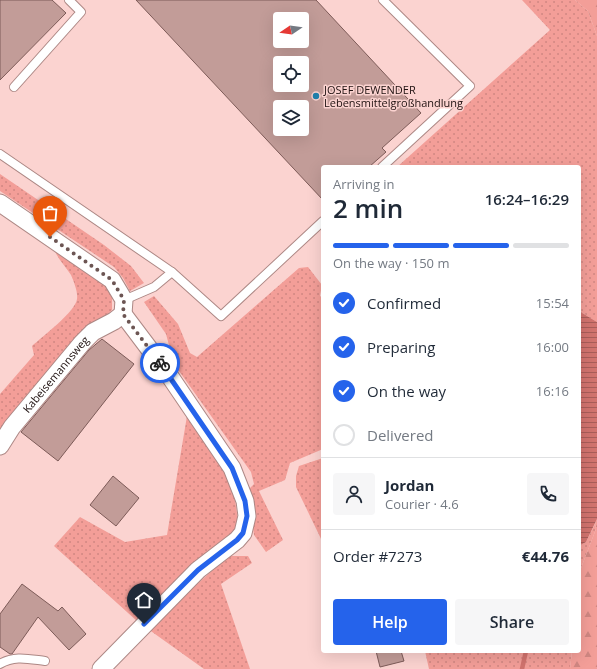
<!DOCTYPE html>
<meta charset="utf-8">
<style>
body{margin:0;font-family:"Open Sans",sans-serif;background:#f6f6f7;color:#1f2937;height:100vh;display:flex;flex-direction:column;font-size:15px;white-space:nowrap}
*{box-sizing:border-box;margin:0}
p{font-size:13px;color:#747a83}
.icon{flex:none;width:22px;height:22px;fill:none;stroke:currentColor;stroke-width:2;stroke-linecap:round;stroke-linejoin:round}
.map{position:relative;flex:1;overflow:hidden}
.drawer{position:absolute;left:321px;top:165px;width:260px;height:488px;display:flex;flex-direction:column;background:#fff;border-radius:4px;box-shadow:0 4px 16px #0002}
.drawer>*{flex:none}
.needle{width:26px;rotate:257deg}
.tools{position:absolute;left:273px;top:12px;display:grid;gap:8px}
.tools a{display:grid;place-items:center;width:36px;height:36px;border-radius:4px;background:#fff;box-shadow:0 4px 16px #0002;font-size:20px}
.pin{position:absolute;display:grid;place-items:center;width:34px;height:34px;color:#fff;margin:-41px -17px;border-radius:50% 50% 50% 0;rotate:-45deg;box-shadow:0 0 4px #0007}
.pin .icon{rotate:45deg}
.courier{position:absolute;display:grid;place-items:center;width:40px;height:40px;margin:-20px;border:3px solid #2563eb;border-radius:50%;background:#fff;color:#222;box-shadow:0 1px 5px #0007}
.headline em{font-style:normal;font-weight:600}
.headline div{display:flex;flex-direction:column-reverse}
.headline{display:flex;align-items:center;justify-content:space-between;height:68px;padding:0 12px}
h1{font-size:26px;font-weight:600;line-height:30px}
.bar{display:grid;grid-template-columns:repeat(4,1fr);gap:6px 4px;align-content:center;height:48px;padding:0 12px}
.bar i{height:5px;border-radius:3px;background:#e0e1e3}
.bar .on{background:#2563eb}
.bar p{grid-column:span 4}
.line{display:flex;align-items:center;gap:10px;padding:0 12px;border-top:1px solid #e0e1e3}
.line div{flex:1}
.round{display:grid;place-items:center;flex:none;width:42px;height:42px;border-radius:4px;background:#f6f6f7}
ol{padding:0 12px;list-style:none}
li{display:flex;align-items:center;gap:12px;height:44px}
li p{margin-inline-start:auto}
li .icon{padding:4px;border-radius:50%;background:#2563eb;color:#fff;stroke-width:4}
li:last-child{color:#747a83}
li i{width:22px;height:22px;border:2px solid #e0e1e3;border-radius:50%}
.primary-button{display:flex;gap:8px;margin-top:auto;padding:8px 12px}
.primary-button a{flex:1;height:46px;border-radius:4px;background:#2563eb;color:#fff;font-size:16px;font-weight:600;line-height:46px;text-align:center}
.primary-button a+a{background:#f6f6f7;color:#1f2937}
.map>svg:first-child{display:block}
.green{fill:url(#green-dots)}
.forest{fill:url(#forest-firs)}
.water{fill:url(#water-rules)}
.lines{fill:none;stroke-linecap:round;stroke-linejoin:round}
.stream{stroke:#d1736e;stroke-width:4.5}
.building{fill:#c29c98;stroke:#7d5b58;fill-rule:evenodd}
.lane-casing{stroke:#ad8885;stroke-width:10}
.street-casing{stroke:#ad8885;stroke-width:19}
.lane{stroke:#fff;stroke-width:8}
.street{stroke:#fff;stroke-width:17}
.done{stroke:#6c5553;stroke-width:4;stroke-dasharray:0 7.2}
.route{stroke:#2563eb;stroke-width:5}
.poi-dot{fill:#2080ac;stroke:#fbd3d0;stroke-width:1.5}
.labels{text-anchor:middle;stroke-width:3;stroke-linejoin:round;paint-order:stroke}
.poi-label{font-size:11px;fill:#1f1110;stroke:#fbd3d0;text-anchor:start}
.street-label{font-size:11px;fill:#1f1110;stroke:#fbd3d0}
</style>
<div class="map">
<svg width="597" height="669" viewBox="0 0 597 669">
<defs>
<pattern id="green-dots" width="8" height="8" patternUnits="userSpaceOnUse"><rect width="8" height="8" fill="#f39e98"/><path d="M2 2h.1M6 6h.1" fill="none" stroke="#d08782" stroke-width="1.8" stroke-linecap="round"/></pattern>
<pattern id="forest-firs" width="22" height="20" patternUnits="userSpaceOnUse"><rect width="22" height="20" fill="#f39e98"/><path d="M5 1l3.5 6h-7zM16 11l3.5 6h-7z" fill="#d08782"/></pattern>
<pattern id="water-rules" width="6" height="5" patternUnits="userSpaceOnUse"><rect width="6" height="5" fill="#d1736e"/><path d="M0 2.5h6" fill="none" stroke="#a95d59"/></pattern>
</defs>
<rect width="100%" height="100%" fill="#fbd3d0"/>
<!-- green -->
<g class="green">
<polygon points="522,0 575,0 588,11 597,36 597,322 579,311 579,167 397,167 550,30"/>
<polygon points="0,174 104,245 131,266 144,283 130,291 123,278 114,267 0,191"/>
<path d="M53,244L104,282L112,293V310L0,432V394L34,355L32,346C42,337 76,311 77,299C78,292 74,282 71,275C64,264 55,257 53,244Z"/>
<polygon points="308,267 322,285 320,296 323,298 323,449 290,463 285,480 259,491 283,540 266,552 254,535 248,490 254,484 251,472 174,364 166,334 144,302 154,296 178,324 190,353 197,357 299,268"/>
<path d="M187,416C197,429 210,441 218,455C229,473 241,510 236,530L138,622L54,546L80,517L125,542L167,535Z"/>
<polygon points="323,458 323,543 296,487 296,476 299,466"/>
<polygon points="595,524 596,529 581,568 579,588 579,546 586,542"/>
<polygon points="228,556 248,556 252,563 221,584 250,669 204,669 148,629"/>
<polygon points="425,651 572,651 570,669 429,669"/>
</g>
<!-- forest -->
<g class="forest">
<polygon points="575,0 597,0 597,36 588,11"/>
<polygon points="597,519 597,669 570,669 572,651 579,651 579,588 581,568 596,529 595,524"/>
</g>
<!-- water -->
<polygon class="water" points="579,311 597,322 597,519 586,542 579,546"/>
<g class="lines">
<!-- stream -->
<polyline class="stream" points="522,669 526,651"/>
</g>
<!-- building -->
<g class="building">
<polygon points="0,0 52,0 66,13 0,80"/>
<path d="M136,0H316L421,113L382,148L386,152L369,167H323V200ZM280,19H302V41H280ZM280,63H302V85H280ZM280,107H302V129H280Z"/>
<polygon points="102,339 134,364 58,461 21,432 89,350"/>
<polygon points="113,476 139,498 116,526 90,505"/>
<polygon points="22,584 58,611 62,607 86,634 69,650 38,617 12,654 10,654 0,647 0,614"/>
<polygon points="376,651 401,651 404,661 380,667"/>
</g>
<g class="lines">
<defs>
<g id="lane">
<polyline points="14,87 81,12 69,0"/>
<polyline points="0,154 172,272 154,287 124,300"/>
<polyline points="382,167 470,86 383,0"/>
<polyline points="172,272 221,316 323,221"/>
<path d="M0,664C14,655 29,659 45,661"/>
</g>
<g id="street">
<polyline points="0,203 112,280 124,300 123,314"/>
<path id="s1" d="M0,446L12,427L82,343L93,332L114,321L123,314"/>
<polyline points="101,669 198,570 237,540 243,533 247,516 245,501 232,468 169,375 123,314"/>
</g>
</defs>
<!-- lane casing -->
<use href="#lane" class="lane-casing"/>
<!-- street casing -->
<use href="#street" class="street-casing"/>
<!-- lane -->
<use href="#lane" class="lane"/>
<!-- street -->
<use href="#street" class="street"/>
</g>
<g class="lines">
<!-- done -->
<polyline class="done" points="50,237 112,280 124,300 123,314 160,363"/>
<!-- route -->
<polyline class="route" points="144,624 198,570 237,540 243,533 247,516 245,501 232,468 160,363"/>
</g>
<!-- markers -->
<circle class="poi-dot" cx="316" cy="96" r="4"/>
<g class="labels">
<!-- poi labels -->
<g class="poi-label">
<text x="324" y="94">JOSEF DEWENDER<tspan x="324" dy="13">Lebensmittelgroßhandlung</tspan></text>
</g>
<!-- street labels -->
<g class="street-label">
<text dy="4" stroke="none"><textPath href="#s1" startOffset="91">Kabeisemannsweg</textPath></text>
</g>
</g>
</svg>
<div class="tools">
<a><svg class="needle" viewBox="-14 -14 28 28"><path d="M0-13l5 13h-10z" fill="#e53935"/><path d="M0 13l5-13h-10z" fill="#747a83"/></svg></a>
<a><svg class="icon" aria-label="locate" viewBox="0 0 24 24"><circle cx="12" cy="12" r="6"/><path d="M12 2v4M12 18v4M2 12h4M18 12h4"/></svg></a>
<a><svg class="icon" aria-label="layers" viewBox="0 0 24 24"><path d="M12 4l9 5-9 5-9-5zM3 14l9 5 9-5"/></svg></a>
</div>
<div class="pin" style="left:50px;top:237px;background:#ea580c"><svg class="icon" aria-label="bag" viewBox="0 0 24 24"><path d="M5 8h14l-1 12H6zM9 8a3 3 0 0 1 6 0"/></svg></div>
<div class="pin" style="left:144px;top:624px;background:#1f2937"><svg class="icon" aria-label="home" viewBox="0 0 24 24"><path d="M3 11l9-7 9 7M6 9v11h12V9"/></svg></div>
<div class="courier" style="left:160px;top:363px"><svg class="icon" aria-label="bike" viewBox="0 0 24 24"><circle cx="6" cy="16" r="4"/><circle cx="18" cy="16" r="4"/><path d="M6 16l4-8h5l3 8M10 8l3 8H6M13 5h3"/></svg></div>
<section class="drawer">
<div class="headline"><div><h1>2 min</h1><p>Arriving in</p></div><em>16:24–16:29</em></div>
<div class="bar"><i class="on"></i><i class="on"></i><i class="on"></i><i></i><p>On the way · 150 m</p></div>
<ol>
<li><svg class="icon" aria-label="check" viewBox="0 0 24 24"><path d="M5 12l5 5 9-10"/></svg>Confirmed<p>15:54</p></li>
<li><svg class="icon" aria-label="check" viewBox="0 0 24 24"><path d="M5 12l5 5 9-10"/></svg>Preparing<p>16:00</p></li>
<li><svg class="icon" aria-label="check" viewBox="0 0 24 24"><path d="M5 12l5 5 9-10"/></svg>On the way<p>16:16</p></li>
<li><i></i>Delivered</li>
</ol>
<div class="line" style="height:72px"><a class="round"><svg class="icon" aria-label="person" viewBox="0 0 24 24"><circle cx="12" cy="8" r="4"/><path d="M4 21q1-7 8-7t8 7"/></svg></a><div><b>Jordan</b><p>Courier · 4.6</p></div><a class="round"><svg class="icon" aria-label="phone" viewBox="0 0 24 24"><path d="M5 4h4l2 5-3 2q2 4 5 5l2-3 5 2v4C11 20 4 13 5 4z"/></svg></a></div>
<div class="line" style="height:52px"><div>Order #7273</div><b>€44.76</b></div>
<div class="primary-button"><a>Help</a><a>Share</a></div>
</section>
</div>
